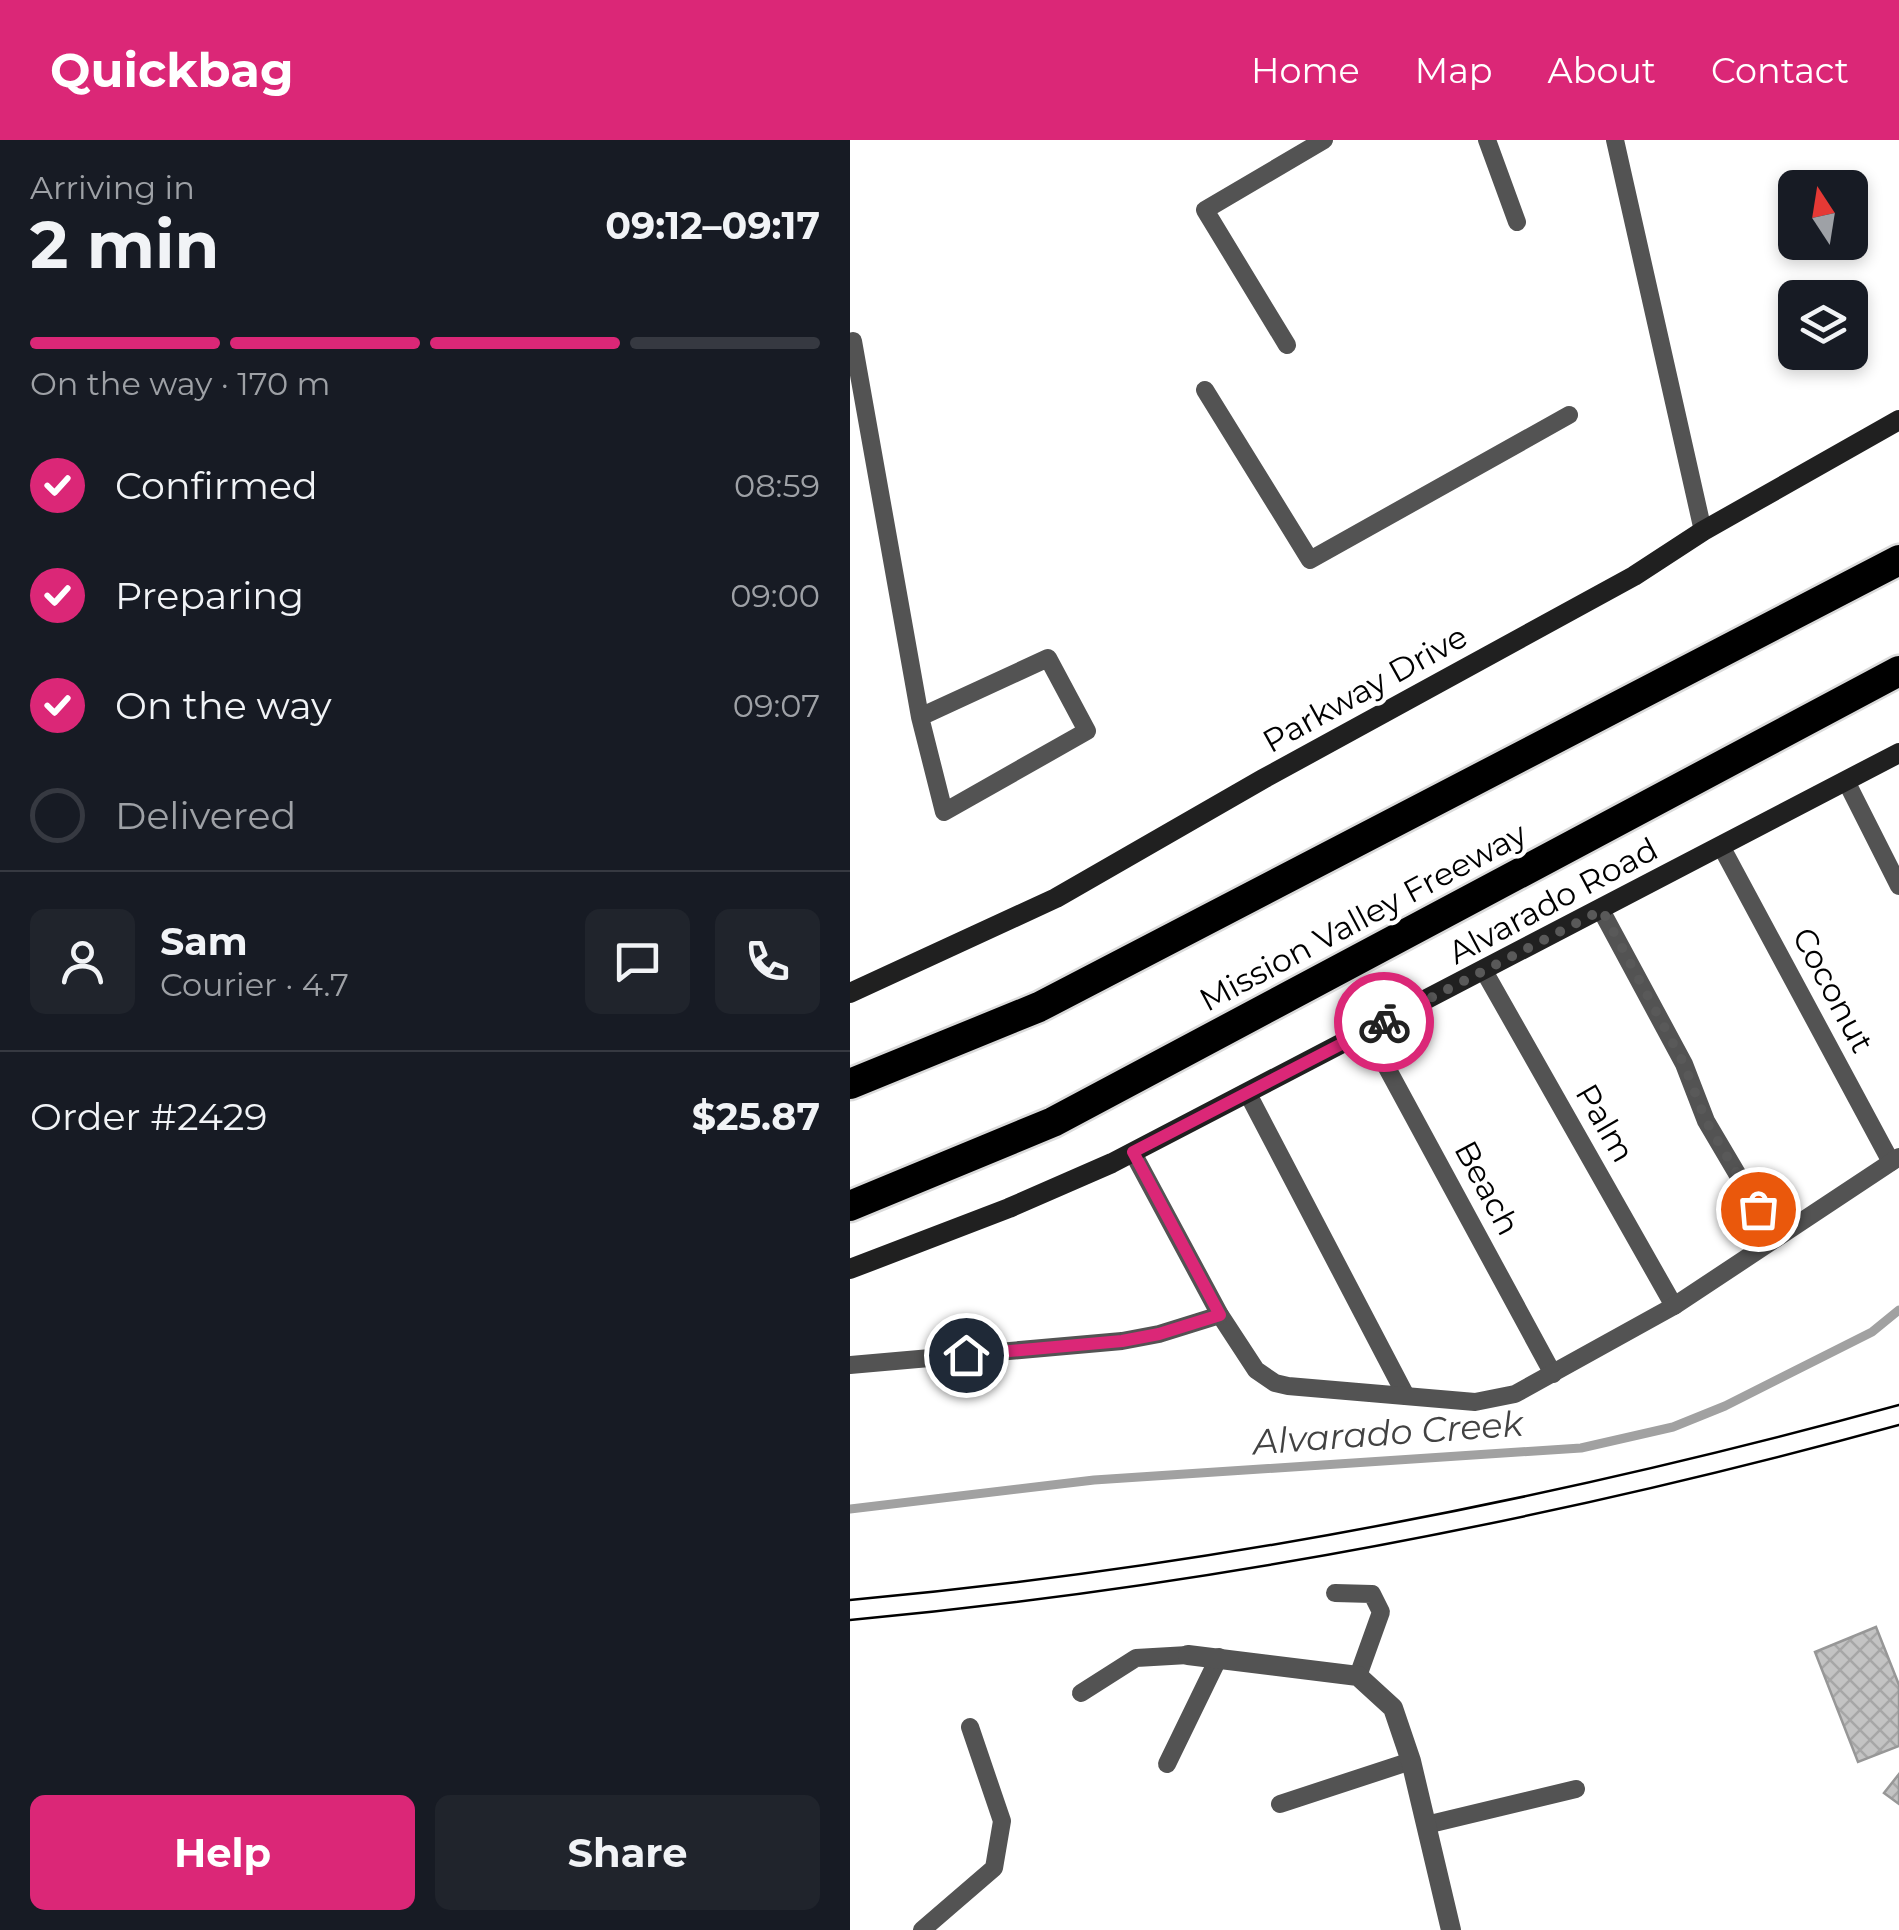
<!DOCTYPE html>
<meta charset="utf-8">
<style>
body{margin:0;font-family:Montserrat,sans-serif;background:#20242c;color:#f1f3f6;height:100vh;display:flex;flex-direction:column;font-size:38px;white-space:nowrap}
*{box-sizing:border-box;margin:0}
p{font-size:32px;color:#9ea1a6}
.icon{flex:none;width:55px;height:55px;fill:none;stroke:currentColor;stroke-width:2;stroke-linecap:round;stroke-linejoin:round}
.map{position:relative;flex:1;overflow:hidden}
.sheet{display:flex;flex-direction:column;background:#171b24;width:850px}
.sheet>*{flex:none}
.needle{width:65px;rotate:348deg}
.tools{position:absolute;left:928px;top:30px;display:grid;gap:20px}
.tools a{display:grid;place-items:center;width:90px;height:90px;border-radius:15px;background:#171b24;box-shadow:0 5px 15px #0003;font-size:50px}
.pin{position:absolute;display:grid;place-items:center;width:85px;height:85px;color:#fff;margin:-42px;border:5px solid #fff;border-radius:50%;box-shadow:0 2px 10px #0007}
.courier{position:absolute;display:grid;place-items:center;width:100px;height:100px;margin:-50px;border:8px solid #db2777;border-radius:50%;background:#fff;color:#222;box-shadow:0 2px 12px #0007}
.overview em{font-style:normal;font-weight:700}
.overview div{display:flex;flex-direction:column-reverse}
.overview{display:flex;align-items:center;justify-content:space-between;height:170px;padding:0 30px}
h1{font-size:65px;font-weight:700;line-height:75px}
.bar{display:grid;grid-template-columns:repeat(4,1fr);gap:15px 10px;align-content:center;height:120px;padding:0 30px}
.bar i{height:12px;border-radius:8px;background:#363941}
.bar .active{background:#db2777}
.bar p{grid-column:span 4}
.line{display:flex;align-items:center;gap:25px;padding:0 30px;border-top:2px solid #363941}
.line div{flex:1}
.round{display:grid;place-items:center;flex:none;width:105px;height:105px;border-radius:15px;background:#20242c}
ol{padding:0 30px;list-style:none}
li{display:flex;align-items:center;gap:30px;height:110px}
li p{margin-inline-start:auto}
li .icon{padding:10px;border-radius:50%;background:#db2777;color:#fff;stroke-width:4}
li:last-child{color:#9ea1a6}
li i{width:55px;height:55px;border:5px solid #363941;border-radius:50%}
.button{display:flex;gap:20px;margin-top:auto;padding:20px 30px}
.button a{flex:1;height:115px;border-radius:15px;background:#db2777;color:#fff;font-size:40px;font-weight:700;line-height:115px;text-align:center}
.button a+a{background:#20242c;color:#f1f3f6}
header{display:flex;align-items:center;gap:60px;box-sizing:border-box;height:140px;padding:0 50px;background:#db2777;color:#fff}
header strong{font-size:48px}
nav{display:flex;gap:55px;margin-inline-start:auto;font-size:35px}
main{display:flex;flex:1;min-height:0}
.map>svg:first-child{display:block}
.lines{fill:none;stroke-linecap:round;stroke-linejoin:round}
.stream{stroke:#a1a1a1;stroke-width:9}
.building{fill:url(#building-cross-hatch);stroke:#979797;stroke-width:2.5}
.highway-casing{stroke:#dbdbdb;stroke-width:35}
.lane{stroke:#535353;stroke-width:18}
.street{stroke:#535353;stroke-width:20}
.secondary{stroke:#202020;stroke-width:20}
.highway{stroke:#000;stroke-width:30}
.tram{stroke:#000;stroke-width:2.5}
.done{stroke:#595959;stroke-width:10;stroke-dasharray:0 18}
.route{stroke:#db2777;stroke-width:12}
.labels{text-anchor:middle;stroke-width:9;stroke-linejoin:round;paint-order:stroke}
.street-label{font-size:32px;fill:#000;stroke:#fff}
.water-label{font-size:35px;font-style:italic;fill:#424242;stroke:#fff}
</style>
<header>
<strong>Quickbag</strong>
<nav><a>Home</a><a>Map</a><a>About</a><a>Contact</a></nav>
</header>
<main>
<section class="sheet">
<div class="overview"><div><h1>2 min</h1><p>Arriving in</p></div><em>09:12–09:17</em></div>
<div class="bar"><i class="active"></i><i class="active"></i><i class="active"></i><i></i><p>On the way · 170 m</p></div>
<ol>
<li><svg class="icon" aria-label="check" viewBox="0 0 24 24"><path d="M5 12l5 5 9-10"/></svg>Confirmed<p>08:59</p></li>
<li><svg class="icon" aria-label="check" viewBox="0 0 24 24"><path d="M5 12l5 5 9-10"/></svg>Preparing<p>09:00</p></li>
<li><svg class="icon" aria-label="check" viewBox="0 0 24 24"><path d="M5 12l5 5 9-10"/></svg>On the way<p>09:07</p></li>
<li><i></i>Delivered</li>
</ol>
<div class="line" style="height:180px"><a class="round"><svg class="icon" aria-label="person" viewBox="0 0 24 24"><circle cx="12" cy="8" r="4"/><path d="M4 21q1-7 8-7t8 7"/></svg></a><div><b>Sam</b><p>Courier · 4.7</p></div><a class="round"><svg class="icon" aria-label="chat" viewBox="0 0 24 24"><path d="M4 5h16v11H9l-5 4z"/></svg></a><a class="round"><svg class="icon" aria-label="phone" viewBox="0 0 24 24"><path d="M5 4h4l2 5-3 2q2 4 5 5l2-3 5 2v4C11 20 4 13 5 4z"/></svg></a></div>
<div class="line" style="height:130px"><div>Order #2429</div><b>$25.87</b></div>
<div class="button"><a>Help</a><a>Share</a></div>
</section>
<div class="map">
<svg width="1049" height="1790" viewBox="0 0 1049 1790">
<defs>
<pattern id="building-cross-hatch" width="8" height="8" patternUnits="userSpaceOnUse" patternTransform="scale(2.5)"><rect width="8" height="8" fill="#c3c3c3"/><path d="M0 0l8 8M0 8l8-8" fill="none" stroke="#a6a6a6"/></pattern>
</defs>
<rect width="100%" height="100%" fill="#fff"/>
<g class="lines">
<!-- stream -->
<polyline class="stream" points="0,1369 244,1340 731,1308 823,1287 875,1266 1022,1192 1049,1170"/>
</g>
<!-- building -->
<g class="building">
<polygon points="1026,1487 1049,1545 1049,1606 1008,1622 965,1512"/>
<polygon points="1049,1634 1049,1664 1034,1653"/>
</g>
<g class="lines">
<defs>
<g id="highway">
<polyline points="0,944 189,867 1049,420"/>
<polyline points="0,1066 203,982 1049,531"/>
</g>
</defs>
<!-- highway casing -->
<use href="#highway" class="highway-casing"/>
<!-- lane -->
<g class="lane">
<polyline points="637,0 667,82"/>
<polyline points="765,0 853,391"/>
<polyline points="3,201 70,577 94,672 237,591 198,518 70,577"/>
<polyline points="437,205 355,70 474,0"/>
<polyline points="355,250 460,420 719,275"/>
<polyline points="996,641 1049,746"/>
<polyline points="871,706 1041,1022"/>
<polyline points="751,770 834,924 856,981 925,1098"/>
<polyline points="634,831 824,1166"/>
<polyline points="517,891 703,1234"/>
<polyline points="398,954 556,1256"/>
<polyline points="283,1013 370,1175 406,1230 425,1243 438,1246 625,1262 665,1254 824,1166 1049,1017"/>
<polyline points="0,1225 272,1201 309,1194 370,1175"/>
<polyline points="485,1453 522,1454 531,1472 508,1536"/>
<polyline points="231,1553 286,1518 338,1515"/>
<polyline points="317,1624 369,1517"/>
<polyline points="430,1664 561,1621"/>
<polyline points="576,1685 726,1649"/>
<polyline points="72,1790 144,1728 152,1681 120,1587"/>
</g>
<!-- street -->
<polyline class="street" points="338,1515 508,1536 543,1568 561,1621 601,1790"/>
<!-- secondary -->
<g class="secondary">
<polyline points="0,853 206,758 413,639 784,436 853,391 1049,280"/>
<polyline points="0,1129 159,1068 262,1023 1049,613"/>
</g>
<!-- highway -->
<use href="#highway" class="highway"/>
<!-- tram -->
<g class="tram">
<path d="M0,1460C354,1428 706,1359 1049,1265"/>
<path d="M0,1480C355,1447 706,1379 1049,1285"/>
</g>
</g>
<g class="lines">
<!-- done -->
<polyline class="done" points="534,882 752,770 834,924 856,981 908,1069"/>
<!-- route -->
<polyline class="route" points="116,1215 272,1201 309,1194 370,1175 283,1012 534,882"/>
</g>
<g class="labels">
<!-- street labels -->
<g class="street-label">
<text transform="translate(515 549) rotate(-29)" y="11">Parkway Drive</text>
<text transform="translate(703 761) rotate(-28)" y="11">Alvarado Road</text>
<text transform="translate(513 777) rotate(-28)" y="11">Mission Valley Freeway</text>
<text transform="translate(983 850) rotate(62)" y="11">Coconut</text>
<text transform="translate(755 983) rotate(60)" y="11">Palm</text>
<text transform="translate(637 1048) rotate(62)" y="11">Beach</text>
</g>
<!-- water labels -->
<g class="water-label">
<text transform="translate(538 1293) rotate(-4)" y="12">Alvarado Creek</text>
</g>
</g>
</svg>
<div class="tools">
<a><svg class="needle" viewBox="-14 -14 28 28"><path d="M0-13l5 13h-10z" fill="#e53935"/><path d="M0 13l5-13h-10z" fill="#9ea1a6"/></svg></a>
<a><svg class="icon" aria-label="layers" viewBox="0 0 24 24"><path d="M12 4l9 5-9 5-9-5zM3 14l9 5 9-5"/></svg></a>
</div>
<div class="pin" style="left:908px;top:1069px;background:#ea580c"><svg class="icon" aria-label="bag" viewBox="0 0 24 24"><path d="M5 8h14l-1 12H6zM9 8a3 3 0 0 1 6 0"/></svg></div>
<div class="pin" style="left:116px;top:1215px;background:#1f2937"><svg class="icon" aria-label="home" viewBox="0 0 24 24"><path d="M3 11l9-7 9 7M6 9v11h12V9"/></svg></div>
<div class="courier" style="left:534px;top:882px"><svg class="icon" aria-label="bike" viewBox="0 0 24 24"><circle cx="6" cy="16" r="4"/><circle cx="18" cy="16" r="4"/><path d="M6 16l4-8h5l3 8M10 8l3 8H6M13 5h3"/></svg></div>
</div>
</main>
